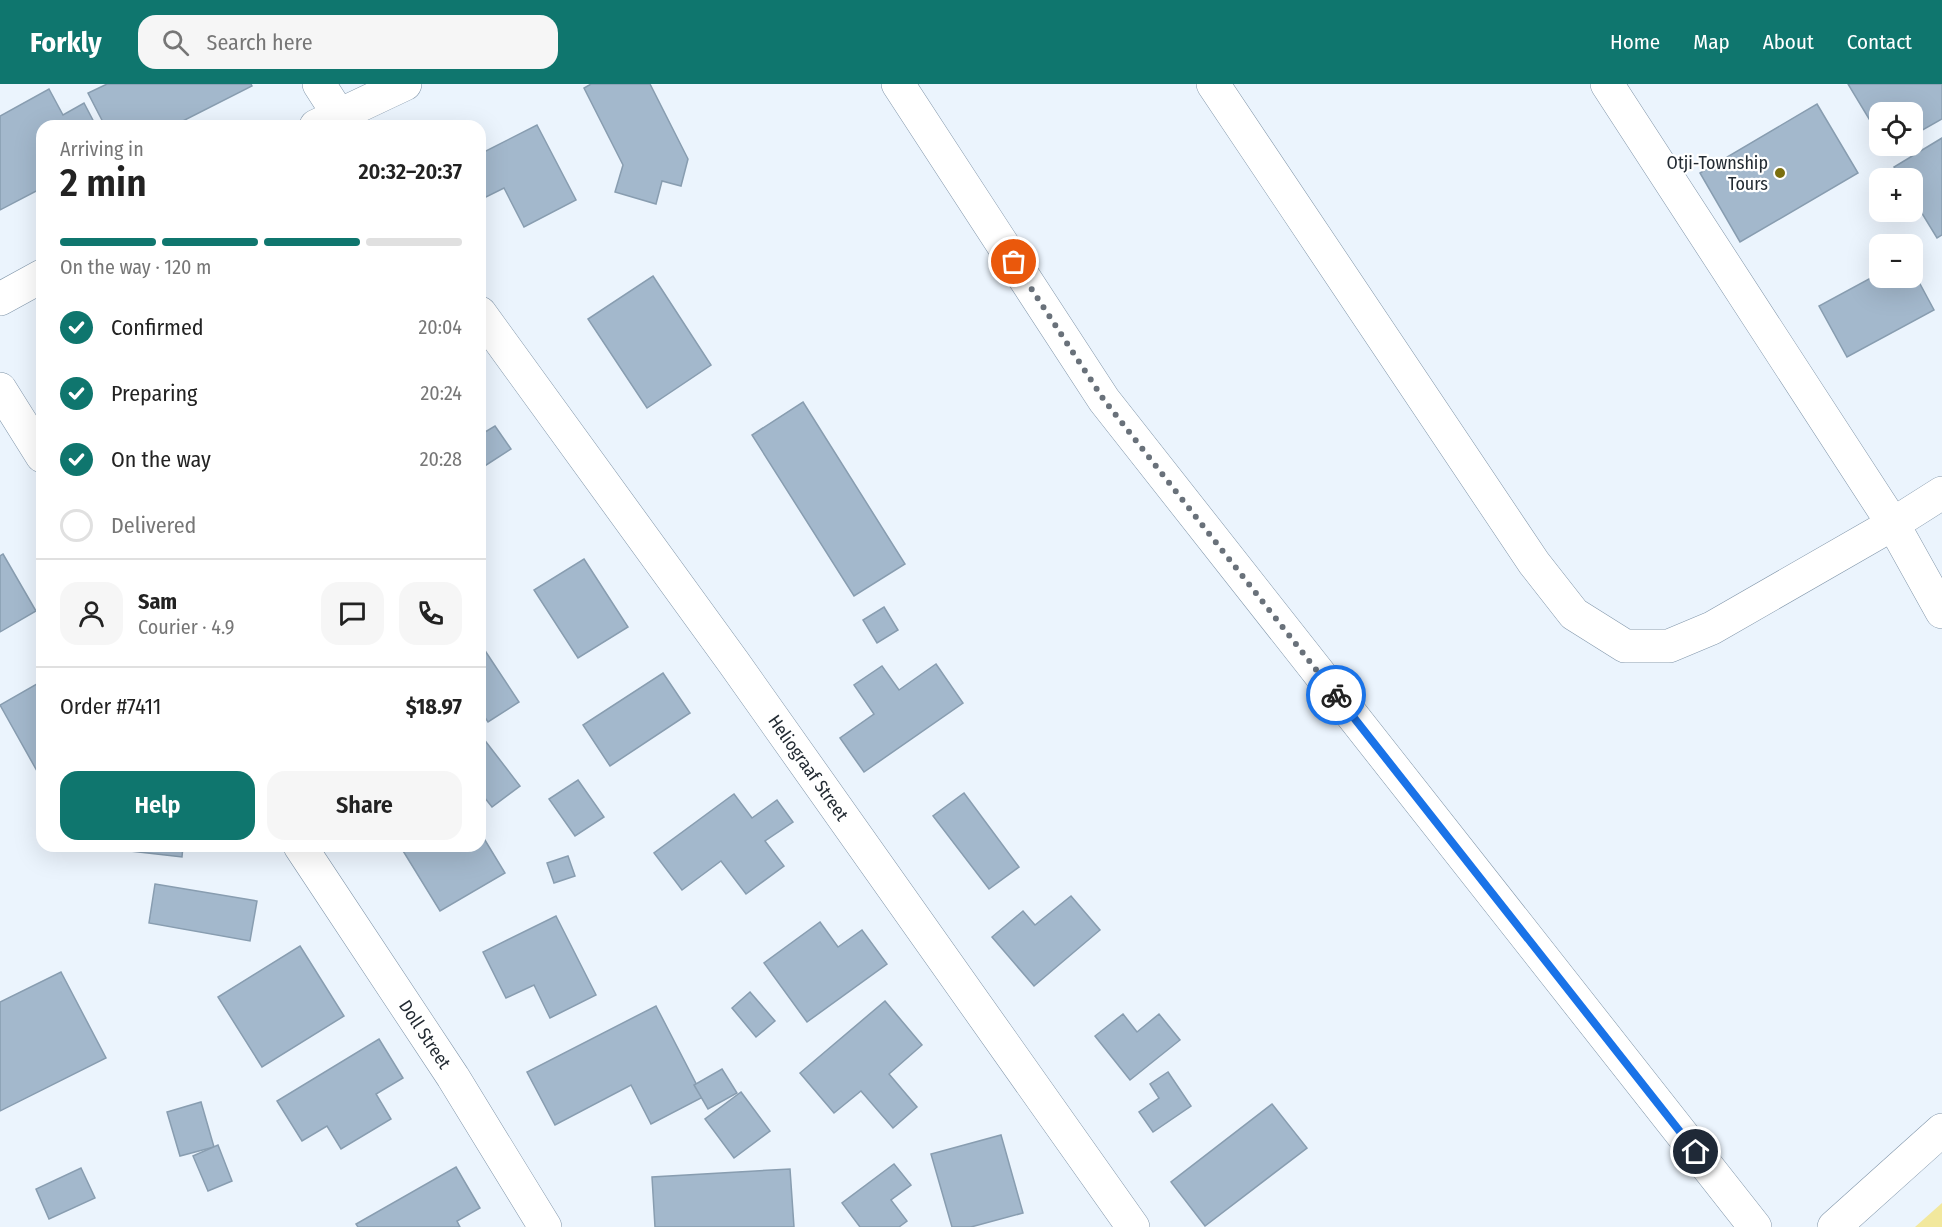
<!DOCTYPE html>
<meta charset="utf-8">
<style>
body{margin:0;font-family:"Fira Sans Condensed",sans-serif;background:#f6f6f6;color:#222;height:100vh;display:flex;flex-direction:column;font-size:22px;white-space:nowrap}
*{box-sizing:border-box;margin:0}
p{font-size:20px;color:#767676}
.icon{flex:none;width:33px;height:33px;fill:none;stroke:currentColor;stroke-width:2;stroke-linecap:round;stroke-linejoin:round}
.map{position:relative;flex:1;overflow:hidden}
.sheet{position:absolute;left:36px;top:36px;width:450px;height:732px;display:flex;flex-direction:column;background:#fff;border-radius:18px;box-shadow:0 6px 24px #0002}
.sheet>*{flex:none}
.fabs{position:absolute;left:1869px;top:18px;display:grid;gap:12px}
.fabs a{display:grid;place-items:center;width:54px;height:54px;border-radius:12px;background:#fff;box-shadow:0 6px 24px #0002;font-size:30px}
.pin{position:absolute;display:grid;place-items:center;width:51px;height:51px;color:#fff;margin:-26px;border:3px solid #fff;border-radius:50%;box-shadow:0 2px 6px #0007}
.courier{position:absolute;display:grid;place-items:center;width:60px;height:60px;margin:-30px;border:4px solid #1a73e8;border-radius:50%;background:#fff;color:#222;box-shadow:0 2px 8px #0007}
.head em{font-style:normal;font-weight:600}
.head div{display:flex;flex-direction:column-reverse}
.head{display:flex;align-items:center;justify-content:space-between;height:102px;padding:0 24px}
h1{font-size:39px;font-weight:600;line-height:45px}
.bar{display:grid;grid-template-columns:repeat(4,1fr);gap:9px 6px;align-content:center;height:72px;padding:0 24px}
.bar i{height:8px;border-radius:4px;background:#e0e0e0}
.bar .on{background:#0f766e}
.bar p{grid-column:span 4}
.line{display:flex;align-items:center;gap:15px;padding:0 24px;border-top:2px solid #e0e0e0}
.line div{flex:1}
.round{display:grid;place-items:center;flex:none;width:63px;height:63px;border-radius:18px;background:#f6f6f6}
ol{padding:0 24px;list-style:none}
li{display:flex;align-items:center;gap:18px;height:66px}
li p{margin-inline-start:auto}
li .icon{padding:6px;border-radius:50%;background:#0f766e;color:#fff;stroke-width:4}
li:last-child{color:#767676}
li i{width:33px;height:33px;border:3px solid #e0e0e0;border-radius:50%}
.primary-button{display:flex;gap:12px;margin-top:auto;padding:12px 24px}
.primary-button a{flex:1;height:69px;border-radius:18px;background:#0f766e;color:#fff;font-size:24px;font-weight:600;line-height:69px;text-align:center}
.primary-button a+a{background:#f6f6f6;color:#222}
header{display:flex;align-items:center;gap:36px;box-sizing:border-box;height:84px;padding:0 30px;background:#0f766e;color:#fff}
header strong{font-size:28px}
nav{display:flex;gap:33px;margin-inline-start:auto;font-size:21px}
.search{width:420px;height:54px;background:#f6f6f6;display:flex;align-items:center;gap:15px;box-sizing:border-box;padding:0 21px;border-radius:18px;color:#767676;font-size:22px}
.map>svg:first-child{display:block}
.green{fill:#f2e89d}
.building{fill:#a3b8cc;stroke:#889db0;stroke-width:1.5}
.lines{fill:none;stroke-linecap:round;stroke-linejoin:round}
.minor-casing{stroke:#8196aa;stroke-width:34}
.highway-casing{stroke:#8196aa;stroke-width:34}
.minor{stroke:#fff;stroke-width:33}
.highway{stroke:#fff;stroke-width:33}
.done{stroke:#69717a;stroke-width:6;stroke-dasharray:0 10.8}
.route{stroke:#1a73e8;stroke-width:8}
.poi-dot{fill:#7b6f0e;stroke:#fff;stroke-width:2}
.labels{text-anchor:middle;stroke-width:4.5;stroke-linejoin:round;paint-order:stroke}
.poi-label{font-size:18px;fill:#232b33;stroke:#fff;text-anchor:end}
.street-label{font-size:18px;fill:#232b33;stroke:#fff}
</style>
<header>
<strong>Forkly</strong>
<div class="search"><svg class="icon" aria-label="search" viewBox="0 0 24 24"><circle cx="10" cy="10" r="6"/><path d="M15 15l6 6"/></svg>Search here</div>
<nav><a>Home</a><a>Map</a><a>About</a><a>Contact</a></nav>
</header>
<div class="map">
<svg width="1942" height="1143" viewBox="0 0 1942 1143">
<rect width="100%" height="100%" fill="#ebf4fd"/>
<!-- green -->
<polygon class="green" points="1942,1119 1942,1143 1915,1143"/>
<!-- building -->
<g class="building">
<polygon points="107,0 251,0 252,2 173,42 105,42 88,9"/>
<polygon points="591,0 650,0 688,75 681,102 662,97 656,120 615,108 623,81 584,4"/>
<polygon points="1848,0 1942,0 1942,35 1912,52 1912,28 1880,28 1880,53"/>
<polygon points="49,5 63,31 84,19 96,42 42,42 42,104 0,126 0,32"/>
<polygon points="1817,20 1858,89 1740,158 1700,89"/>
<polygon points="537,41 576,116 524,143 504,104 486,113 480,101 480,70"/>
<polygon points="1942,54 1942,151 1937,154 1912,113 1912,94 1901,94 1894,83"/>
<polygon points="1912,185 1934,226 1847,273 1819,222 1880,189 1880,194 1912,194"/>
<polygon points="653,192 711,281 647,324 588,235"/>
<polygon points="803,318 905,480 854,512 752,351"/>
<polygon points="495,342 511,365 480,385 480,351"/>
<polygon points="3,470 36,527 0,548 0,472"/>
<polygon points="584,475 628,543 578,574 534,506"/>
<polygon points="884,523 898,546 877,559 863,536"/>
<polygon points="480,559 519,618 488,638 480,626"/>
<polygon points="936,580 963,619 864,688 840,654 874,630 854,601 882,582 899,606"/>
<polygon points="663,589 690,629 610,682 583,641"/>
<polygon points="42,597 42,684 37,687 0,621"/>
<polygon points="483,654 520,702 492,723 480,708 480,656"/>
<polygon points="578,696 604,733 575,752 549,715"/>
<polygon points="964,709 1019,783 989,805 933,732"/>
<polygon points="734,710 752,734 777,716 793,738 765,757 784,782 746,810 721,777 682,806 654,769"/>
<polygon points="480,748 505,789 440,827 400,762 480,762"/>
<polygon points="104,762 183,762 182,773 104,764"/>
<polygon points="568,772 575,792 554,799 547,779"/>
<polygon points="155,800 257,817 250,857 149,839"/>
<polygon points="1071,812 1100,846 1034,902 992,853 1023,827 1035,841"/>
<polygon points="556,832 596,911 550,934 534,901 506,914 483,868"/>
<polygon points="820,838 838,863 862,846 887,880 807,938 764,879"/>
<polygon points="300,862 344,932 262,983 218,913"/>
<polygon points="61,888 106,974 0,1027 0,918"/>
<polygon points="750,908 775,937 756,953 732,924"/>
<polygon points="885,917 922,961 889,990 917,1023 893,1044 861,1007 834,1029 800,989"/>
<polygon points="656,922 703,1013 651,1040 631,1001 555,1041 527,988"/>
<polygon points="1123,930 1137,948 1159,930 1180,956 1130,996 1095,952"/>
<polygon points="379,955 403,994 376,1010 391,1035 341,1065 327,1042 302,1057 277,1017"/>
<polygon points="722,985 737,1009 708,1025 694,1001"/>
<polygon points="1168,988 1191,1022 1153,1048 1139,1028 1159,1014 1150,1000"/>
<polygon points="741,1008 770,1047 734,1074 705,1035"/>
<polygon points="201,1018 214,1063 180,1072 167,1028"/>
<polygon points="1272,1020 1307,1064 1205,1142 1171,1098"/>
<polygon points="1001,1051 1023,1129 971,1143 952,1143 931,1070"/>
<polygon points="218,1061 232,1097 208,1107 193,1072"/>
<polygon points="894,1080 911,1101 891,1116 907,1137 899,1143 860,1143 842,1119"/>
<polygon points="456,1083 480,1124 457,1137 460,1143 358,1143 356,1140"/>
<polygon points="81,1084 95,1114 49,1135 36,1105"/>
<polygon points="790,1085 794,1143 655,1143 652,1093"/>
</g>
<g class="lines">
<defs>
<g id="minor">
<polyline points="319,0 346,42"/>
<polyline points="1213,0 1534,479 1574,530 1625,562 1669,562 1712,544 1893,440 1942,409"/>
<polyline points="1607,0 1893,440 1942,528"/>
<polyline points="316,42 405,0"/>
<polyline points="0,215 42,192"/>
<path id="s1" d="M480,229L734,579L1133,1143"/>
<polyline points="0,305 42,372"/>
<path id="s2" d="M300,762L453,993L545,1143"/>
<polyline points="1834,1143 1942,1046"/>
</g>
<polyline id="highway" points="898,0 1104,316 1755,1143"/>
</defs>
<!-- minor casing -->
<use href="#minor" class="minor-casing"/>
<!-- highway casing -->
<use href="#highway" class="highway-casing"/>
<!-- minor -->
<use href="#minor" class="minor"/>
<!-- highway -->
<use href="#highway" class="highway"/>
</g>
<g class="lines">
<!-- done -->
<polyline class="done" points="1014,178 1104,316 1336,611"/>
<!-- route -->
<polyline class="route" points="1336,611 1696,1068"/>
</g>
<!-- markers -->
<circle class="poi-dot" cx="1780" cy="89" r="6"/>
<g class="labels">
<!-- poi labels -->
<g class="poi-label">
<text x="1768" y="85">Otji-Township<tspan x="1768" dy="21">Tours</tspan></text>
</g>
<!-- street labels -->
<g class="street-label">
<text dy="6" stroke="none"><textPath href="#s1" startOffset="561">Heliograaf Street</textPath></text>
<text dy="6" stroke="none"><textPath href="#s2" startOffset="226">Doll Street</textPath></text>
</g>
</g>
</svg>
<div class="fabs">
<a><svg class="icon" aria-label="locate" viewBox="0 0 24 24"><circle cx="12" cy="12" r="6"/><path d="M12 2v4M12 18v4M2 12h4M18 12h4"/></svg></a>
<a>+</a>
<a>−</a>
</div>
<div class="pin" style="left:1014px;top:178px;background:#ea580c"><svg class="icon" aria-label="bag" viewBox="0 0 24 24"><path d="M5 8h14l-1 12H6zM9 8a3 3 0 0 1 6 0"/></svg></div>
<div class="pin" style="left:1696px;top:1068px;background:#1f2937"><svg class="icon" aria-label="home" viewBox="0 0 24 24"><path d="M3 11l9-7 9 7M6 9v11h12V9"/></svg></div>
<div class="courier" style="left:1336px;top:611px"><svg class="icon" aria-label="bike" viewBox="0 0 24 24"><circle cx="6" cy="16" r="4"/><circle cx="18" cy="16" r="4"/><path d="M6 16l4-8h5l3 8M10 8l3 8H6M13 5h3"/></svg></div>
<section class="sheet">
<div class="head"><div><h1>2 min</h1><p>Arriving in</p></div><em>20:32–20:37</em></div>
<div class="bar"><i class="on"></i><i class="on"></i><i class="on"></i><i></i><p>On the way · 120 m</p></div>
<ol>
<li><svg class="icon" aria-label="check" viewBox="0 0 24 24"><path d="M5 12l5 5 9-10"/></svg>Confirmed<p>20:04</p></li>
<li><svg class="icon" aria-label="check" viewBox="0 0 24 24"><path d="M5 12l5 5 9-10"/></svg>Preparing<p>20:24</p></li>
<li><svg class="icon" aria-label="check" viewBox="0 0 24 24"><path d="M5 12l5 5 9-10"/></svg>On the way<p>20:28</p></li>
<li><i></i>Delivered</li>
</ol>
<div class="line" style="height:108px"><a class="round"><svg class="icon" aria-label="person" viewBox="0 0 24 24"><circle cx="12" cy="8" r="4"/><path d="M4 21q1-7 8-7t8 7"/></svg></a><div><b>Sam</b><p>Courier · 4.9</p></div><a class="round"><svg class="icon" aria-label="chat" viewBox="0 0 24 24"><path d="M4 5h16v11H9l-5 4z"/></svg></a><a class="round"><svg class="icon" aria-label="phone" viewBox="0 0 24 24"><path d="M5 4h4l2 5-3 2q2 4 5 5l2-3 5 2v4C11 20 4 13 5 4z"/></svg></a></div>
<div class="line" style="height:78px"><div>Order #7411</div><b>$18.97</b></div>
<div class="primary-button"><a>Help</a><a>Share</a></div>
</section>
</div>
